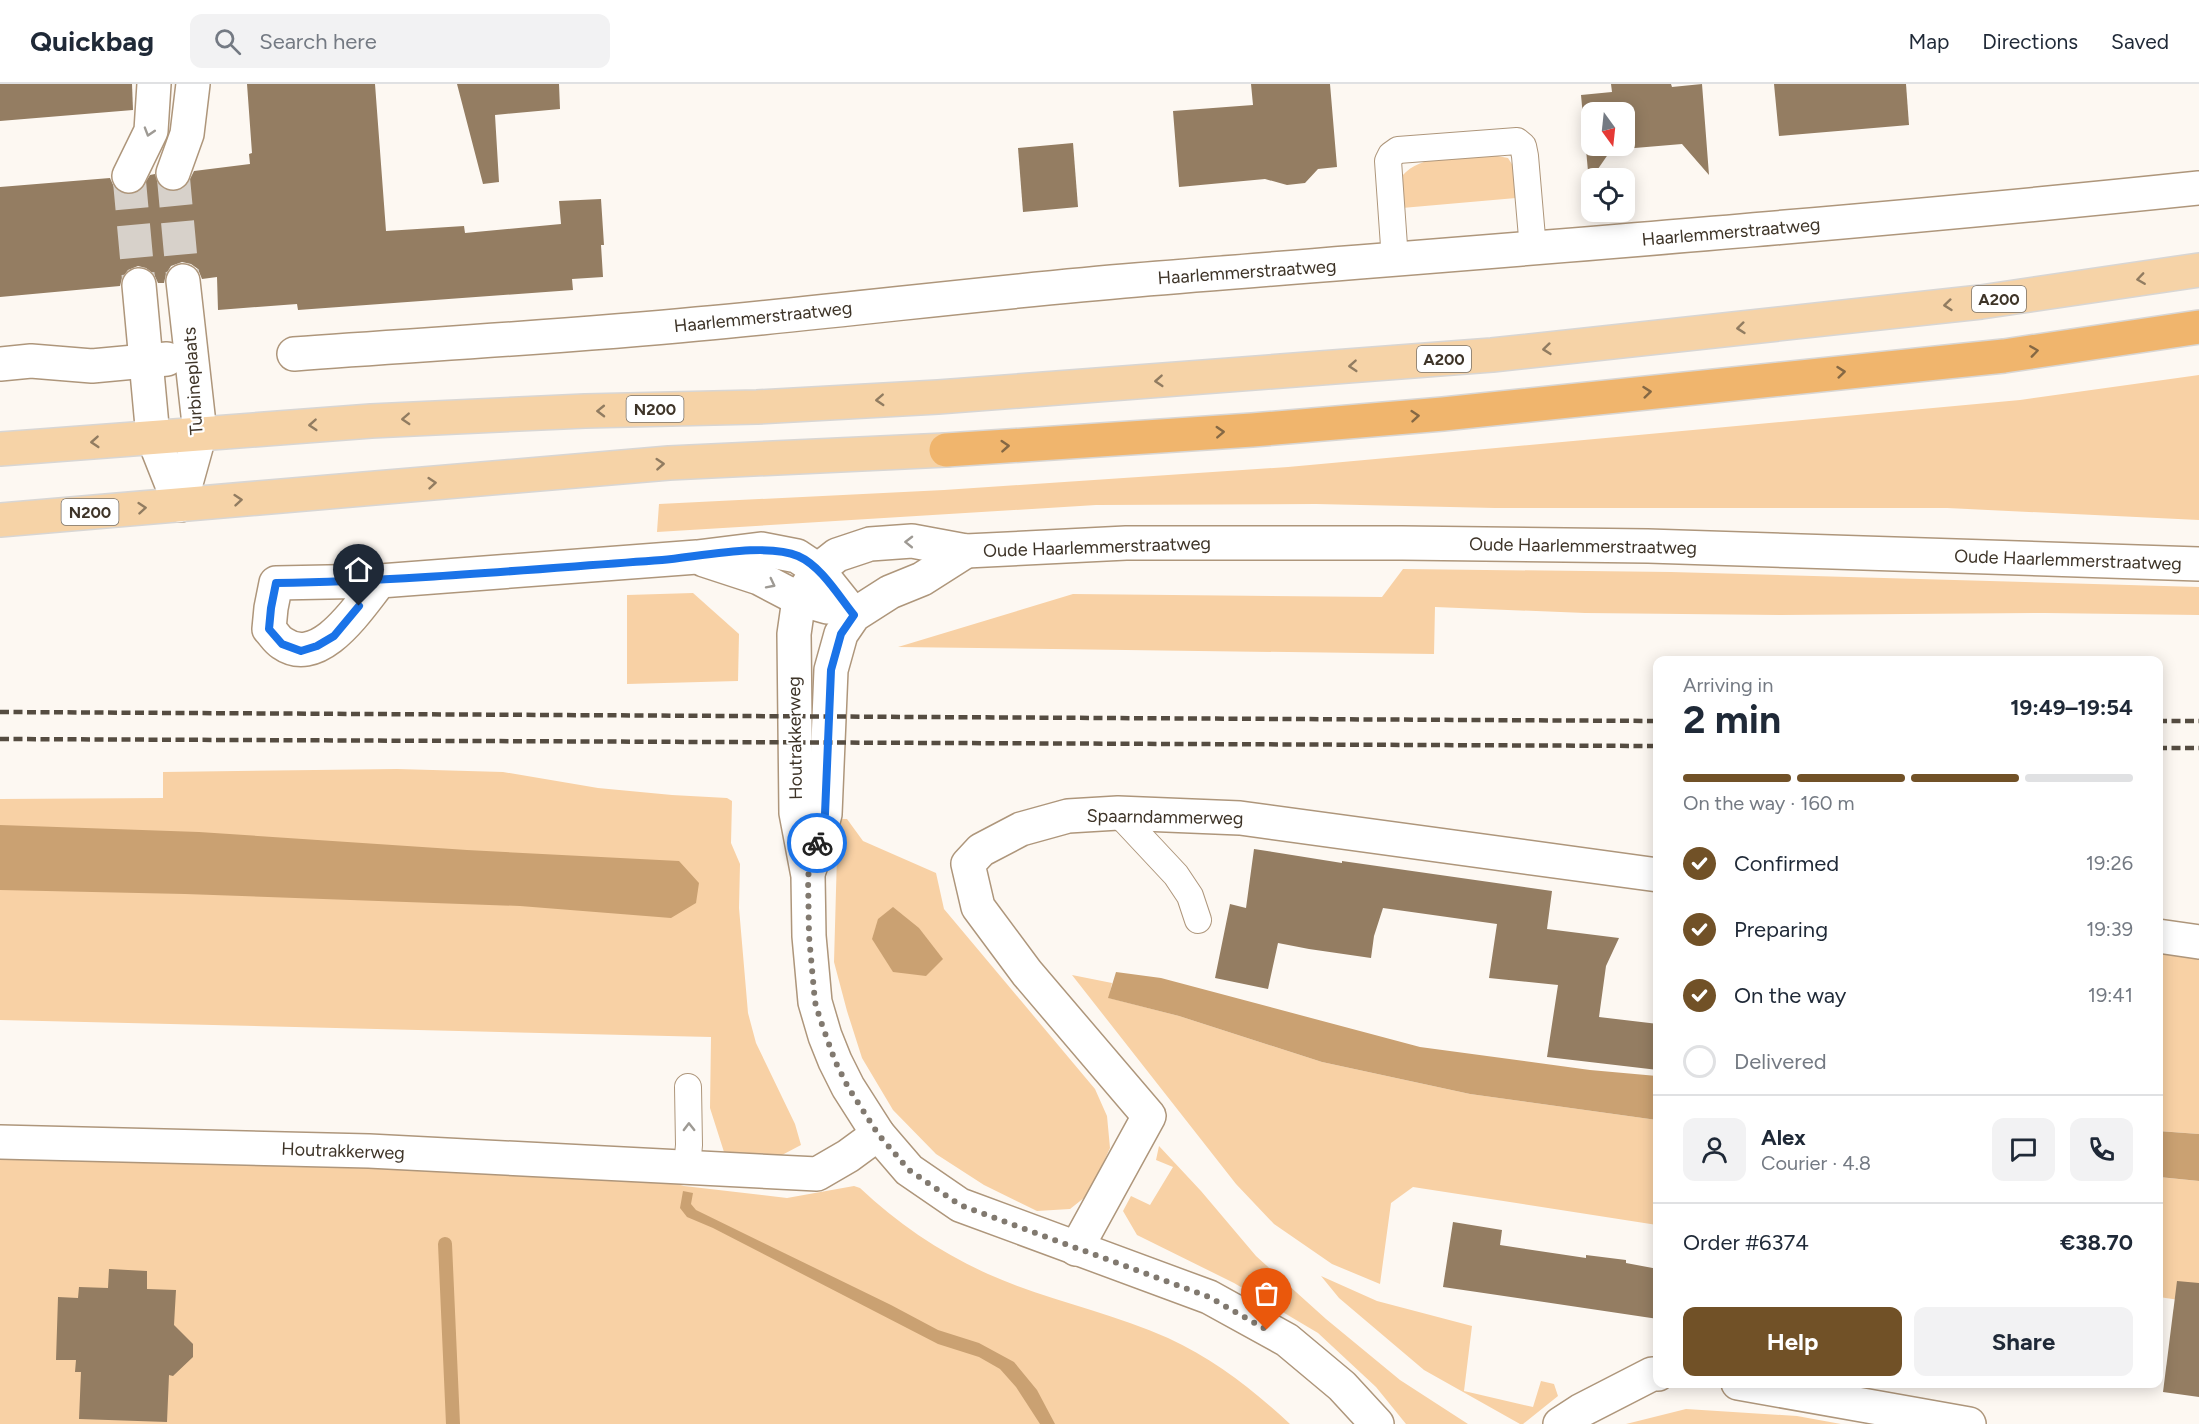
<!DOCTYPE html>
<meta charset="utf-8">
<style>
body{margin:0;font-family:Figtree,sans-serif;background:#f2f2f3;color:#1f2937;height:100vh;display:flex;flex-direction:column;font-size:22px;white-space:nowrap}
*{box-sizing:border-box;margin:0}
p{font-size:20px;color:#747a83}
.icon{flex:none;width:33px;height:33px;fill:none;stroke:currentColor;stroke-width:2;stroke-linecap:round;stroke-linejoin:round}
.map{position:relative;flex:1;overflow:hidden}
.drawer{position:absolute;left:1653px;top:572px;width:510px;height:732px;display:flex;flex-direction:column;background:#fff;border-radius:12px;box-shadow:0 3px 15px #0003}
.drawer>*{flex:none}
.needle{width:39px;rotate:165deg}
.tools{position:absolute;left:1581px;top:18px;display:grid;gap:12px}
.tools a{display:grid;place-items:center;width:54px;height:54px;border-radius:12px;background:#fff;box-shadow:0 3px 15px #0003;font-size:30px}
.pin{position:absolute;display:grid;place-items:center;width:51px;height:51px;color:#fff;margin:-62px -26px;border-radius:50% 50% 50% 0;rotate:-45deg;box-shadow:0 0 6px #0007}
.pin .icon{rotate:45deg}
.courier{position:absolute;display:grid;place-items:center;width:60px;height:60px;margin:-30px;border:4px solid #1a73e8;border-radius:50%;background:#fff;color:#222;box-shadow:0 2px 8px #0007}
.summary em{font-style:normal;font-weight:700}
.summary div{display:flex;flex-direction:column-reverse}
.summary{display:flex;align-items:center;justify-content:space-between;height:102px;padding:0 30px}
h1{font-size:39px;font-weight:700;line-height:45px}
.bar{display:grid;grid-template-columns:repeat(4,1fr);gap:9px 6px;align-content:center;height:72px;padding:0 30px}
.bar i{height:8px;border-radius:4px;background:#e0e1e3}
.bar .current{background:#715127}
.bar p{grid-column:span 4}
.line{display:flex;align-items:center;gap:15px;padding:0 30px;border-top:2px solid #e0e1e3}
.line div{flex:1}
.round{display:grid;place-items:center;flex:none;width:63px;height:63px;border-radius:12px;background:#f2f2f3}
ol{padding:0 30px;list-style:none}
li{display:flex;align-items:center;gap:18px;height:66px}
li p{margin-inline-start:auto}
li .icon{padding:6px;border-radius:50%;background:#715127;color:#fff;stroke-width:4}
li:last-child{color:#747a83}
li i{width:33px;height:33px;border:3px solid #e0e1e3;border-radius:50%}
.primary-button{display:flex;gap:12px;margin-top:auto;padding:12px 30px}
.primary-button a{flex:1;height:69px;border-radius:12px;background:#715127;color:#fff;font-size:24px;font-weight:700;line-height:69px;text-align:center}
.primary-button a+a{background:#f2f2f3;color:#1f2937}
header{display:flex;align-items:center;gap:36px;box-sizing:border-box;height:84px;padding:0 30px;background:#fff;border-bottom:2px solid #e0e1e3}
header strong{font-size:28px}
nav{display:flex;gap:33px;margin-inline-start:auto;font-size:21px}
.search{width:420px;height:54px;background:#f2f2f3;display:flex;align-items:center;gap:15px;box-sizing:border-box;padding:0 21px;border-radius:12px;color:#747a83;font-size:22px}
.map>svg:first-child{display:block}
.green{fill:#f8d1a5}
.water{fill:#caa172}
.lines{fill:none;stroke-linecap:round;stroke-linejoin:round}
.stream{stroke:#caa172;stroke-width:14}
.building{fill:#947d62;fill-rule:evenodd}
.minor-tunnel{stroke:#d7d1ca;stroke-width:33;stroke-dasharray:33 16;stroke-linecap:butt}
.service-casing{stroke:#ae967b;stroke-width:28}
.minor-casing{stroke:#ae967b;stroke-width:36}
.tertiary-casing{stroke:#ae967b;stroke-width:36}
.primary-casing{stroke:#d8d6d4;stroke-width:36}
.motorway-casing{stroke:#d8d6d4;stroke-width:36}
.service{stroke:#fff;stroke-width:26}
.minor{stroke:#fff;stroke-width:33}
.tertiary{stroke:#fff;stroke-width:33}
.primary{stroke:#f6d3a7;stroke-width:33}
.motorway{stroke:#f0b56d;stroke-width:33}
.rail{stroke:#554c41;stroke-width:4.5;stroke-dasharray:9 4.5;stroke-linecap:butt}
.oneway{stroke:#9e9a94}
.oneway2{stroke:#917c61}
.oneway3{stroke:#856844}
.done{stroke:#81796f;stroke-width:6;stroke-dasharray:0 10.8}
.route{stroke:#1a73e8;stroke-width:8}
.labels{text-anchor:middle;stroke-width:4.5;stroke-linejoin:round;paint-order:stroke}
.shield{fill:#fff;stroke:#787168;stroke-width:1.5}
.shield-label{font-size:16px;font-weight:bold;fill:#3e3428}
.street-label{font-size:18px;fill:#3e3428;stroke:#fff}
</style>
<header>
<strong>Quickbag</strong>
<div class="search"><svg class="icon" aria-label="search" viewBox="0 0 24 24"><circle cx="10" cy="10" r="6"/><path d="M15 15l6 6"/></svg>Search here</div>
<nav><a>Map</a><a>Directions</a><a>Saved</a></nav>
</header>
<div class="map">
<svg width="2199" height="1340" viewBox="0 0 2199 1340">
<rect width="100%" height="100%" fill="#fdf8f2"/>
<!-- green -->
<g class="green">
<path d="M1487,70L1508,74L1517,88L1516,114L1402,124V92C1421,70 1459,73 1487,70Z"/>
<polygon points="2199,291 2199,436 1947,424 1495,424 1316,420 1096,421 657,448 659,420 944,406 1288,383 2020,316"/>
<polygon points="1403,485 1671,488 2199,503 2199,531 2045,529 1780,531 1585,529 1435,523 1434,570 898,563 1073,510 1382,513"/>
<polygon points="693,509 739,550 738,597 627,600 627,511"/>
<polygon points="397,685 503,688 598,704 672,711 727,714 732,717 731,759 740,780 739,824 748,929 756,959 795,1040 801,1061 782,1071 729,1073 724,1068 710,1024 711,953 0,936 0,715 163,714 163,688"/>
<polygon points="838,735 847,735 863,757 936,789 944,825 1095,1005 1107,1032 1110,1064 1089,1110 1070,1125 1037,1127 984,1101 936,1070 893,1026 862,974 847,927 834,878"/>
<polygon points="2158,867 2199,872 2199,1050 2159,1047"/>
<polygon points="1072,891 1112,899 1109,914 1179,932 1322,978 1470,1010 1657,1036 1657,1141 1413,1103 1391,1119 1380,1200 1332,1180 1274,1140 1236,1100"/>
<polygon points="1159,1062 1201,1107 1256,1172 1326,1235 1400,1296 1468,1340 1406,1340 1376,1303 1318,1249 1234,1199 1137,1151 1123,1127 1131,1112 1150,1121 1173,1083 1156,1076"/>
<path d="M0,1074L346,1082L651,1092L684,1102L787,1114L854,1102L860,1104C897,1139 941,1169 988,1190C1046,1216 1110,1228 1168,1254C1214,1275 1252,1305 1290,1340H0Z"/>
<polygon points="2158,1093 2199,1097 2199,1219 2159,1213"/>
<polygon points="1321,1192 1377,1217 1472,1242 1464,1307 1533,1323 1541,1297 1554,1300 1558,1312 1523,1340 1520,1340 1424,1286 1339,1214"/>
<polygon points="1686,1325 1797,1332 1841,1340 1626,1340"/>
</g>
<!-- water -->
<g class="water">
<polygon points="0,741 199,748 467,766 679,777 699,799 696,819 671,834 520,822 185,810 0,806"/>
<polygon points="893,823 919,844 943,875 926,892 893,888 872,855 878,835"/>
<polygon points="1116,888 1161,894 1420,963 1590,986 1657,992 1657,1036 1470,1010 1322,978 1179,932 1108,914"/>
<polygon points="2158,1047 2199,1050 2199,1097 2159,1093"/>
<polygon points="683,1107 693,1109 691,1120 696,1126 891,1221 938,1246 979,1259 1014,1278 1037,1306 1055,1340 1040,1340 1016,1303 1000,1285 979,1273 938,1260 713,1144 687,1133 680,1124"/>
</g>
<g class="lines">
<!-- stream -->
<polyline class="stream" points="445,1160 453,1340"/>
</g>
<!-- building -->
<g class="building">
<polygon points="0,0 132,0 133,26 0,37"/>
<polygon points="247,0 375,0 386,147 464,142 465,149 561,140 559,117 601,115 604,161 601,161 603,193 572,195 573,206 298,226 297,220 218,226 217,193 202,195 198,185 191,180 182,178 171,182 166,190 164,199 158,199 154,190 146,184 138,182 128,186 122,194 120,202 0,213 0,103 110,94 114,103 120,109 131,111 140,107 150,91 155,90 159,102 166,106 176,107 186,103 194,87 250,80 249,70 252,69"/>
<polygon points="457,0 559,0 560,25 495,31 499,98 483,100"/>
<polygon points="1251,0 1330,0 1337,83 1318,85 1305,99 1287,101 1265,95 1179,103 1173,27 1253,21"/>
<path d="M1611,0H1671L1672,3L1702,0L1709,91L1682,60L1611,66L1589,98L1581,11L1612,8ZM1592,28H1624V62H1592Z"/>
<polygon points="1774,0 1906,0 1909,41 1779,52"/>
<polygon points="1073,59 1078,123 1023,128 1018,64"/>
<polygon points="1254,765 1342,779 1342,777 1552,807 1547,845 1619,854 1606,882 1599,933 1658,940 1658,986 1547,973 1558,901 1489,894 1497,840 1383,824 1374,852 1371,874 1309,865 1278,859 1268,905 1215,894 1230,820 1246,824"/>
<polygon points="1453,1138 1502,1146 1500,1161 1586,1174 1586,1171 1626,1176 1626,1179 1658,1185 1658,1235 1443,1203"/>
<polygon points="109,1185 147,1187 147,1205 176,1206 174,1241 193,1260 193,1273 173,1292 169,1291 167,1338 79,1335 81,1288 75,1288 76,1276 56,1276 58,1213 78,1214 79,1203 108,1204"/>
<polygon points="2177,1197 2199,1199 2199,1313 2163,1308"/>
</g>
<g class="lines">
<!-- minor-tunnel -->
<g class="minor-tunnel">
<polyline points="173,89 183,197"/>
<polyline points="129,92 139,201"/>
</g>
<defs>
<g id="service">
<polyline points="1395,176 1388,77 1391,71 1398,66 1517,57 1523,62 1525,72 1533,165"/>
<polyline points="1118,729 1176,791 1190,812 1198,836"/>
<polyline points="687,1083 689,1061 688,1003"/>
</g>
<g id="minor">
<polyline points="173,89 187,50 193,0"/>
<polyline points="129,92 151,47 154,0"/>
<polyline points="139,201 153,353 180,421"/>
<path d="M294,270C428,260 563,253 697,240C843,227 990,208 1136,196C1491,167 1845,141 2199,104"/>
<polyline points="0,280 31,277 92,282 167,275"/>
<polyline points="180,421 200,349 183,197"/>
<polyline points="704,476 759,494 799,515 827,523"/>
<path d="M380,497C360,521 320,586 282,559C277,556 273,549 269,545L271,524L276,499L380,497L697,473L761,465L797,472L818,486L854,531"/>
<polyline points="2158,852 2199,858"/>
<polyline points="0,1058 369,1067 817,1090 848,1072 878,1050"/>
<polyline points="1076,1165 1149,1032 1027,889 978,823 968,780 981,766 1021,745 1068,732 1118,729 1240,734 1658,791"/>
</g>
<g id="tertiary">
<polyline points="810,784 825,730 831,586 841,550 854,531 890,508 922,495 966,467"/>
<polyline points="1738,1299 1969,1340"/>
<polyline points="1377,1340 1342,1302 1287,1256 1209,1213 960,1121 909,1086 878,1050 848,1003 835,977 825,952 815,918 809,852 808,792 796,729 794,550 799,515 818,486 837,471 870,460 912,457 966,467 1126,459 1402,459 1648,462 2199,480"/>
<polyline points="1560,1340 1580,1327 1652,1290 1658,1290"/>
</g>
<g id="primary">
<polyline points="0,365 371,337 585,327 757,323 938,313 1492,271 1981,218 2199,186"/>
<polyline points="0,436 669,379 946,366"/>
</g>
<polyline id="motorway" points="946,366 1252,346 1443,330 2004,272 2199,243"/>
</defs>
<!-- service casing -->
<use href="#service" class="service-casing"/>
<!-- minor casing -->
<use href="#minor" class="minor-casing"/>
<!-- tertiary casing -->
<use href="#tertiary" class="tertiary-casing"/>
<!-- primary casing -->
<use href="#primary" class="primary-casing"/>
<!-- motorway casing -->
<use href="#motorway" class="motorway-casing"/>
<!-- service -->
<use href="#service" class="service"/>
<!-- minor -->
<use href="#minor" class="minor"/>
<!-- tertiary -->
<use href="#tertiary" class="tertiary"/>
<!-- primary -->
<use href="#primary" class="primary"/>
<!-- motorway -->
<use href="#motorway" class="motorway"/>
<!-- rail -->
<g class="rail">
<polyline points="0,628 1658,637"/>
<polyline points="2158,637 2199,637"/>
<polyline points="0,655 1658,662"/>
<polyline points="2158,664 2199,664"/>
</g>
</g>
<!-- one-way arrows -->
<defs><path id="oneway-chevron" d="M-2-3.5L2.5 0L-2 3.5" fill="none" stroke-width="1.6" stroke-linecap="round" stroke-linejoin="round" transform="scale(1.5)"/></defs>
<g class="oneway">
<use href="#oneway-chevron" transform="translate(149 48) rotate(107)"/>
<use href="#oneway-chevron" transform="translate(909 458) rotate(-179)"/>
<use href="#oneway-chevron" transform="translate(771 500) rotate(27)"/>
<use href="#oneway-chevron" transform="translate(689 1043) rotate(-91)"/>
</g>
<g class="oneway2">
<use href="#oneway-chevron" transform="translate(2141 195) rotate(172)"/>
<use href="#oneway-chevron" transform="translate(1948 221) rotate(174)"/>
<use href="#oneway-chevron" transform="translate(1741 244) rotate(174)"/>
<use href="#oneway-chevron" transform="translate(1547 265) rotate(174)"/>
<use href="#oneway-chevron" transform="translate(1353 282) rotate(176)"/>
<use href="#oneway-chevron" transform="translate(1159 297) rotate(176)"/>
<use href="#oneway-chevron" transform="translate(880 316) rotate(177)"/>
<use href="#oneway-chevron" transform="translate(601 327) rotate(179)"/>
<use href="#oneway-chevron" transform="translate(406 335) rotate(177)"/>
<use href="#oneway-chevron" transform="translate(313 341) rotate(176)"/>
<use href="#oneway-chevron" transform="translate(95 358) rotate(176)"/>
<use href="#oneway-chevron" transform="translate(660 380) rotate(-4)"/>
<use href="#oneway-chevron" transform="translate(432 399) rotate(-5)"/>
<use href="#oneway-chevron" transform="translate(238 416) rotate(-5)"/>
<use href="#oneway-chevron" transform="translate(142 424) rotate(-5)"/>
</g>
<g class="oneway3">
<use href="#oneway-chevron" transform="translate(2034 267) rotate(-8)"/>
<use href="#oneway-chevron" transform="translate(1841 288) rotate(-6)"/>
<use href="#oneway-chevron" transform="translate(1647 308) rotate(-6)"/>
<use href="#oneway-chevron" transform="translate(1415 332) rotate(-5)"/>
<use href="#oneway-chevron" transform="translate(1220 348) rotate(-3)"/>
<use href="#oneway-chevron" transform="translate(1005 362) rotate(-4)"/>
</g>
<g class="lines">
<!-- done -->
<polyline class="done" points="817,759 808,792 809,852 815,918 820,935 835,977 848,1003 878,1050 909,1086 960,1121 1209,1213 1267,1246"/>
<!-- route -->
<path class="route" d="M359,522L334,552L317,562L301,567L282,560L269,545L271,524L276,499C405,497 534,485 662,476C698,473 767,458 798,472C821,482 838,511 854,531L841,550L831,586L825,730L817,759"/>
</g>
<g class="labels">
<!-- shield labels -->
<g class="shield">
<rect x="1972" y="202" width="54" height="26" rx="4.5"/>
<rect x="1417" y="262" width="54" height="26" rx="4.5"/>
<rect x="626.5" y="312" width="57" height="26" rx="4.5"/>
<rect x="61.5" y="415" width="57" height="26" rx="4.5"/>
</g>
<g class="shield-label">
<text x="1999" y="221">A200</text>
<text x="1444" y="281">A200</text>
<text x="655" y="331">N200</text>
<text x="90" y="434">N200</text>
</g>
<!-- street labels -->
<g class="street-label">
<text transform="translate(1731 148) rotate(-5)" y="6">Haarlemmerstraatweg</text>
<text transform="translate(1247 188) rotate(-4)" y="6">Haarlemmerstraatweg</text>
<text transform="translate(763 233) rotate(-6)" y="6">Haarlemmerstraatweg</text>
<text transform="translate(193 297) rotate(-94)" y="6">Turbineplaats</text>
<text transform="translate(1583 462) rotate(1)" y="6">Oude Haarlemmerstraatweg</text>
<text transform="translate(1097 463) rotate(-2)" y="6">Oude Haarlemmerstraatweg</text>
<text transform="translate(2068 476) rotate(2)" y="6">Oude Haarlemmerstraatweg</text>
<text transform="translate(795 654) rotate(-91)" y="6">Houtrakkerweg</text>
<text transform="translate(1165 733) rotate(1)" y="6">Spaarndammerweg</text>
<text transform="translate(343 1067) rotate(2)" y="6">Houtrakkerweg</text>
</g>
</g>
</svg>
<div class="tools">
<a><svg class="needle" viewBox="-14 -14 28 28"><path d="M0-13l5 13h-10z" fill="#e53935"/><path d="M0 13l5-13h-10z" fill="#747a83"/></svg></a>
<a><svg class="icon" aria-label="locate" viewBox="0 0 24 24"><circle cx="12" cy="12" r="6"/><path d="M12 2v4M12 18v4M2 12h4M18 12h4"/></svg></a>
</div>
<div class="pin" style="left:1267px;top:1246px;background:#ea580c"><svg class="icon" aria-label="bag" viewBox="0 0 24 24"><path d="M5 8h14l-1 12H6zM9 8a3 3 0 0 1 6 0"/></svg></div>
<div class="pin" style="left:359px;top:522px;background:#1f2937"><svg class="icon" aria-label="home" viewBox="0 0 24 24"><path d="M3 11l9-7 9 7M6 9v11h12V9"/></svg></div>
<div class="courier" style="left:817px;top:759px"><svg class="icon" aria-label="bike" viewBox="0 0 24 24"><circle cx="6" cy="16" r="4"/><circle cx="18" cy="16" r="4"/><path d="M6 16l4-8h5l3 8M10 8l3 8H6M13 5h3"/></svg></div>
<section class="drawer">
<div class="summary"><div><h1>2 min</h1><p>Arriving in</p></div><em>19:49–19:54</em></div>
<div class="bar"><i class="current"></i><i class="current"></i><i class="current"></i><i></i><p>On the way · 160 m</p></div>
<ol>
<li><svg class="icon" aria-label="check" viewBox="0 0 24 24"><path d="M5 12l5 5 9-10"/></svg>Confirmed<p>19:26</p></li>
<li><svg class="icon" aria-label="check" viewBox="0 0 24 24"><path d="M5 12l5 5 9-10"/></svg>Preparing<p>19:39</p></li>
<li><svg class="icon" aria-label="check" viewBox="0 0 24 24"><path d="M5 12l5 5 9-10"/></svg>On the way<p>19:41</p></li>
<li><i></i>Delivered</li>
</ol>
<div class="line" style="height:108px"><a class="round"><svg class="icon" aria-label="person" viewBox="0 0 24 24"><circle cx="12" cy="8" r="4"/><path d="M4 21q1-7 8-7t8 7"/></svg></a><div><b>Alex</b><p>Courier · 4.8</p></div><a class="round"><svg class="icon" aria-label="chat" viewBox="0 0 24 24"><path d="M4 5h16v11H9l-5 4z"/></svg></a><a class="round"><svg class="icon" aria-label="phone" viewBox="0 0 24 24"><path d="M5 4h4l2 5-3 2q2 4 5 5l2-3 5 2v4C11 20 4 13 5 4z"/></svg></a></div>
<div class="line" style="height:78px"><div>Order #6374</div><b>€38.70</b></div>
<div class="primary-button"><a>Help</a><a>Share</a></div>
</section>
</div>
